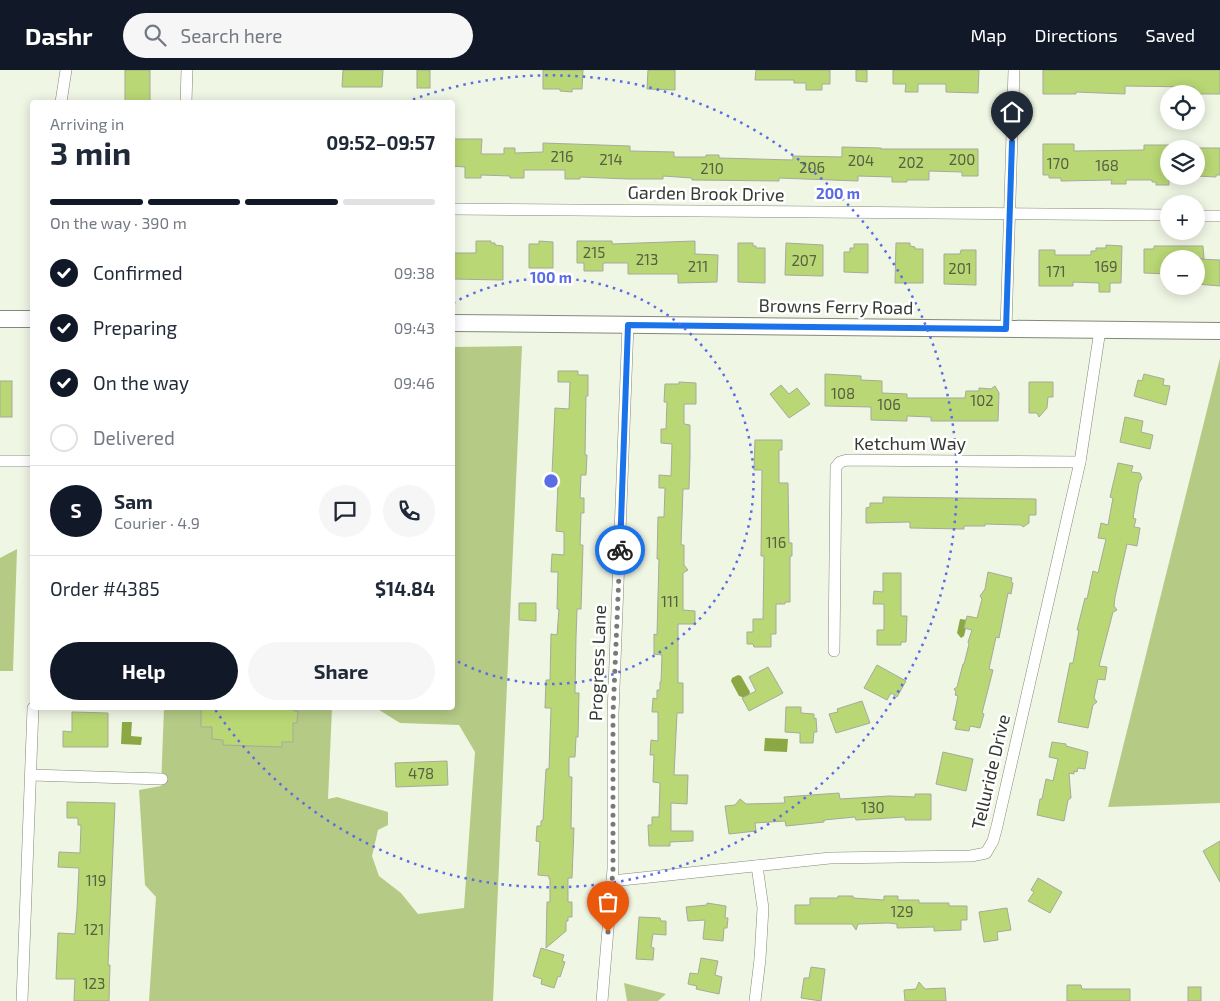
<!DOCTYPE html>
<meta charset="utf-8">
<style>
body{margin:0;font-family:"Exo 2",sans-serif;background:#f6f6f7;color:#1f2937;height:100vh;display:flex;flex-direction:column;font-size:19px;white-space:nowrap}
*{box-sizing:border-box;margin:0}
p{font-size:16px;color:#747a83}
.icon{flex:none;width:28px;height:28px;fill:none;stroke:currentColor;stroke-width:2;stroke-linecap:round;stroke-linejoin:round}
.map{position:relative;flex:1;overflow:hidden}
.drawer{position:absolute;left:30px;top:30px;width:425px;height:610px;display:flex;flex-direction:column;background:#fff;border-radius:5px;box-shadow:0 2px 12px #0003}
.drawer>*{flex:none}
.fabs{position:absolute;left:1160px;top:15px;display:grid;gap:10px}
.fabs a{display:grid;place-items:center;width:45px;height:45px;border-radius:50%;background:#fff;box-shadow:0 2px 12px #0003;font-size:25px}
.pin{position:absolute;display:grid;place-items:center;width:42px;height:42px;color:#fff;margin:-51px -21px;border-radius:50% 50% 50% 0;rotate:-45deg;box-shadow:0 0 5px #0007}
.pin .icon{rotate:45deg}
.courier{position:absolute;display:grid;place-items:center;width:50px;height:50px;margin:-25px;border:4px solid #1a73e8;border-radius:50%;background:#fff;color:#222;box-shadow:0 1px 6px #0007}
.head em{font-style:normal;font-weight:700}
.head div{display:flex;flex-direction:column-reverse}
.head{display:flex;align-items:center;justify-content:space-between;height:85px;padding:0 20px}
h1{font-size:32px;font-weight:700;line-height:38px}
.bar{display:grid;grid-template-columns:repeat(4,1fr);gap:8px 5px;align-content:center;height:60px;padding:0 20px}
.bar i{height:6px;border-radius:4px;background:#e0e1e3}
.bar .on{background:#111827}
.bar p{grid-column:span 4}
.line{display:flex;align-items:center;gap:12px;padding:0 20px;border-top:1px solid #e0e1e3}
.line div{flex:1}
.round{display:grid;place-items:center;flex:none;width:52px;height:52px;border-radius:26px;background:#f6f6f7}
ol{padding:0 20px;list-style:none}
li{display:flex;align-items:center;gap:15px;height:55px}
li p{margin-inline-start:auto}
li .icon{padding:5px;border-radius:50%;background:#111827;color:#fff;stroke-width:4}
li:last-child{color:#747a83}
li i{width:28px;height:28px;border:2px solid #e0e1e3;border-radius:50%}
.button{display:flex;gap:10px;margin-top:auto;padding:10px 20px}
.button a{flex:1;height:58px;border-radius:30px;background:#111827;color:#fff;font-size:20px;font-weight:700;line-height:58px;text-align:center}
.button a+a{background:#f6f6f7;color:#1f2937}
header{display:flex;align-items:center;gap:30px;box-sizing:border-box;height:70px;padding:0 25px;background:#111827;color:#fff}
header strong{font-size:24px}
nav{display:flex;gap:28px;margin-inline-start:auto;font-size:18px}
.search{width:350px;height:45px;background:#f6f6f7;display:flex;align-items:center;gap:12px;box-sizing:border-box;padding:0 18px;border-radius:28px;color:#747a83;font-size:19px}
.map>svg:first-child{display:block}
.green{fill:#b4ca85}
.water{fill:#8ca845}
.building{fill:#b9d774;stroke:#a5ab9a}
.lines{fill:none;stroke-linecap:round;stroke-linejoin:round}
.street-casing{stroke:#838878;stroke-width:12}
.secondary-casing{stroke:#838878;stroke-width:18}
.street{stroke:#fff;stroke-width:11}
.secondary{stroke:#fff;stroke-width:16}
.done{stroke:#777b70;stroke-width:5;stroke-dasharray:0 9}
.route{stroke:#1a73e8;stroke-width:6}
.ring{fill:none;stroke:#5b6de4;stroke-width:2.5;stroke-dasharray:2.5 5}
.labels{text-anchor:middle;stroke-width:5;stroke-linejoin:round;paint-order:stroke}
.number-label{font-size:15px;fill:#576042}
.street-label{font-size:18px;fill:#363932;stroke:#fff}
.centre{fill:#5b6de4;stroke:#fff;stroke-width:2.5}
.ring-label{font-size:15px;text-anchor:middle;font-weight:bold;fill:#5b6de4;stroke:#fff;stroke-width:5;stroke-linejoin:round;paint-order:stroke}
</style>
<header>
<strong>Dashr</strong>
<div class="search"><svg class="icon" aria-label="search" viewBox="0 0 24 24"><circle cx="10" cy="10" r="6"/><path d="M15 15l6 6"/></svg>Search here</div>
<nav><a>Map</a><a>Directions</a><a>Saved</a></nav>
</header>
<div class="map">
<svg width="1220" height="931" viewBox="0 0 1220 931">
<rect width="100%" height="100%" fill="#f0f6e4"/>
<!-- green -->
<g class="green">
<polygon points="522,276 493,931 149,931 156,827 145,815 139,720 161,716 164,638 332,638 328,729 337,727 388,742 388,755 378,760 372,786 379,806 401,823 418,844 464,838 475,682 459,655 400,653 376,638 452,638 453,277"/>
<polygon points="1220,288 1220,733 1108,737"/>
<polygon points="17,479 13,601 0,601 0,488"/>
<polygon points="624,913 666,924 658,931 627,931"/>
</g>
<!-- water -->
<g class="water">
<polygon points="960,549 968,550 964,566 961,568 957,563"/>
<polygon points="738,605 741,606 750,622 749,626 745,628 739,626 731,611 732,608"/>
<polygon points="122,652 132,652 131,666 142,667 141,675 121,674"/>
<polygon points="765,668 788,669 787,682 764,681"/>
</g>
<!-- building -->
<g class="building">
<rect x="125" y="0" width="25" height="32"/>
<polygon points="343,0 383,0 382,17 342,17"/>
<rect x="417" y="0" width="13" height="18"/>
<polygon points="543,0 583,0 582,19 572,19 572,22 560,21 560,19 543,19"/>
<polygon points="648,0 675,0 675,20 647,19"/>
<polygon points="756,0 830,0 830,14 822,14 822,20 806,20 806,13 794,13 794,10 755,10"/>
<polygon points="856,0 867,0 867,12 856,11"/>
<polygon points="893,0 979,0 978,23 946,22 946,14 918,14 918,22 905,22 906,14 893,14"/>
<polygon points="1043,0 1220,0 1220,24 1193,24 1194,17 1125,16 1125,24 1076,22 1076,24 1043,24"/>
<polygon points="452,69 482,69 481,84 504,84 504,78 515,78 515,83 543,82 543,73 630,76 630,81 674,82 674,87 706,87 706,85 719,85 719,88 793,90 793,86 842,87 842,77 881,78 881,79 978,79 978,106 962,106 962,102 929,101 929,110 907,110 907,112 892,112 892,107 858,106 858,111 779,108 779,111 692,110 692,108 663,106 663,109 629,109 580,107 580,109 565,109 565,100 524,100 524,108 510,108 510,106 481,105 481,108 465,108 465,97 452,96"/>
<polygon points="1043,74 1074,74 1074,81 1144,80 1144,75 1169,75 1169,115 1156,115 1156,112 1152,112 1152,110 1126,110 1126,114 1111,114 1112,110 1061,111 1061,108 1049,108 1049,105 1043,105"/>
<polygon points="1220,78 1220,105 1216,105 1216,107 1196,106 1196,78"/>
<polygon points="476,171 491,171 491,173 495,173 495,175 503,176 503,210 452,209 452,183 476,183"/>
<polygon points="539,171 553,172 553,198 529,198 529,174 539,174"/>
<polygon points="577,171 612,171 612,174 695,171 695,184 718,185 717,212 678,213 678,204 628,204 628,193 603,193 603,201 584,201 584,193 577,193"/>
<polygon points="738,173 753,173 753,176 756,176 756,178 765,178 765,213 738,212"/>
<polygon points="786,173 823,175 823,206 785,205"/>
<polygon points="896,173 910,173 910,176 915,177 915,179 923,179 923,213 895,213"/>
<polygon points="854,174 868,174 868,203 844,202 844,182 850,182 850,178 854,178"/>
<polygon points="1106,175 1122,176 1121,213 1110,213 1110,222 1099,222 1099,213 1073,212 1073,216 1039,216 1039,180 1055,180 1055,185 1091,185 1091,181 1096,181 1096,178 1106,178"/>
<polygon points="1154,176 1203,176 1204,189 1169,189 1168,204 1144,203 1144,179 1154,179"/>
<polygon points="961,180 976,180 976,215 944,214 944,184 960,184"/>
<polygon points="1196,189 1220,190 1220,216 1196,214"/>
<polygon points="558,301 578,301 578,305 588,305 588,326 586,326 585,385 587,385 586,405 581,405 580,428 584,428 584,443 581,443 580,475 583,475 581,539 577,539 576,568 575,623 579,623 578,667 576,667 575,687 569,687 569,707 572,707 571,758 574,758 572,808 568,808 568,832 572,832 572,847 568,847 568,851 566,851 566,861 546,878 547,832 550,832 550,809 549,809 549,806 538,805 540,772 536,771 537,756 541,756 541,751 543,750 546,699 549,699 551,638 545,638 546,610 550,610 551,564 557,565 559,539 557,539 558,502 551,502 552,484 564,485 564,462 556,461 558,412 556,412 556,404 552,404 555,338 569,339 570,312 558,312"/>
<polygon points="825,304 861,306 861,310 882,311 882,323 907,324 907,328 965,328 966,321 979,321 979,318 991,319 995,316 999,323 998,351 931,351 931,347 907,346 907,351 871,350 871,337 825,336"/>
<polygon points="1144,304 1164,309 1163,315 1170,316 1166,335 1134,326 1138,310 1142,311"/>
<rect x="0" y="311" width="12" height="36"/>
<polygon points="679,312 696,313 696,334 684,334 684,354 690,355 690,386 689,419 683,419 681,475 684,475 684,495 688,500 683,503 683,540 695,541 695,554 678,554 678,613 683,613 683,643 677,643 674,705 688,705 687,734 671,733 671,761 693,761 693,771 670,772 670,776 649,776 648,755 652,755 652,747 659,747 660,713 653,712 654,685 650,685 651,670 658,671 658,642 652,642 653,628 657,629 657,620 660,620 660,612 661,612 662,585 654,584 654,564 657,565 659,489 657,489 658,447 664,447 665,418 659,418 659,405 671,406 672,374 661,373 661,359 666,359 667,332 664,332 665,314 679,314"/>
<polygon points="1029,312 1053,312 1053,327 1048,327 1047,338 1039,347 1037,343 1029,343"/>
<polygon points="781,315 789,324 797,318 810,334 789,348 770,324"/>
<polygon points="1125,347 1143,351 1141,362 1153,365 1150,379 1120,372"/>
<polygon points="755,370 782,370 782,380 779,380 779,413 788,413 789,473 792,473 792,486 790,486 790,532 785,532 785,534 776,534 776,564 771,564 771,577 754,577 753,574 747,574 747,562 753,562 753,549 763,549 764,486 761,486 762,400 754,400"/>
<polygon points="1118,393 1133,396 1131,402 1140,403 1142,408 1139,413 1133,448 1136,449 1134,457 1140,458 1137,476 1127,474 1115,527 1114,536 1117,540 1113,542 1099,596 1107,597 1105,610 1098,609 1094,628 1097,632 1093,635 1088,658 1058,652 1070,593 1073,593 1079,560 1077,560 1085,528 1087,529 1093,501 1098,503 1106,469 1098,468 1101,453 1108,455 1113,428 1110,427"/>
<polygon points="883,427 1036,429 1036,445 1029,445 1029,453 1023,457 1021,455 985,454 985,456 964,456 964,459 910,458 910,452 866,453 866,438 870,437 870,433 883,433"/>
<polygon points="988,502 1012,508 1011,512 1013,513 1011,524 1008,523 999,568 996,567 989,599 993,600 982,643 984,644 980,658 970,656 969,661 955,659 957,651 953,650 958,626 955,625 956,622 954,619 957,617 963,594 964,594 969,574 968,572 972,560 964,558 967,546 977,548 982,529 980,526 985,519"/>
<polygon points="883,503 901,503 901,546 907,546 906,572 901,572 901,575 877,575 877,560 884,560 884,534 873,534 874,521 883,522"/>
<polygon points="519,533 536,533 536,551 519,550"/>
<polygon points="877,595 906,611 897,627 891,623 887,630 864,618"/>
<polygon points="768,597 783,623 749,641 742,628 756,621 749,607"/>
<polygon points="862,631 870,653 836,663 829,644 838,642 837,639"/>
<polygon points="786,637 801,637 801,643 814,644 814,649 816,648 817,662 814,662 813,673 800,673 800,663 785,662"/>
<polygon points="201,638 294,638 294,641 298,641 297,653 293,653 293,672 282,672 282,677 223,675 223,670 212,669 212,657 201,657"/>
<polygon points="72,642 108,643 108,677 63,677 63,661 72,662"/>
<polygon points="1052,672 1066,674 1066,676 1088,682 1085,699 1078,698 1077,702 1074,701 1074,704 1069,703 1071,728 1068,730 1064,751 1037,745 1040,729 1042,729 1046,709 1053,711 1058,689 1049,687"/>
<polygon points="943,682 973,689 966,721 936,714"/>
<polygon points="447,691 448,715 396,717 395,693"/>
<polygon points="839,723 840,729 889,726 915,727 915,724 931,724 931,750 905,750 905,747 856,750 855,747 824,750 824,752 786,756 785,751 755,753 756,761 729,764 725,736 735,735 740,729 746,734 785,733 784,727"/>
<polygon points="67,732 115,733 108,895 110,895 109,931 74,931 75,909 56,909 58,863 75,864 77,840 79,798 58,797 59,782 80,783 81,755 78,755 78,748 67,748"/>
<polygon points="1220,771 1220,812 1203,781"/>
<polygon points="1038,808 1062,822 1050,843 1028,831 1034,822 1031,820"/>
<polygon points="838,826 853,826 853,828 884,830 884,826 898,826 898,830 919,830 919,833 949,833 949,836 967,836 967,850 961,850 961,860 934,861 934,857 897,858 897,854 888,853 858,854 856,860 852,854 795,854 795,835 810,835 810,828 838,828"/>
<polygon points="707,833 726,836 725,848 728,848 727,858 724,858 723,871 703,869 705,850 688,851 686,837 707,835"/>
<polygon points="1007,838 1011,860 997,862 998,870 984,872 979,842"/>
<polygon points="639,847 660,848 661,851 666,851 666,865 653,864 651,877 654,878 653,890 636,889"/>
<polygon points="541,878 564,885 562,891 565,892 560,907 558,906 554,918 541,914 542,909 533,906"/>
<polygon points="701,888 718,891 715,905 722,907 719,924 696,919 697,916 688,914 690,903 698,904"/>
<polygon points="811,897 825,899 821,931 801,928 804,908 809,908"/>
<polygon points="919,912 925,919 945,918 946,931 905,931 904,920 916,919"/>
<polygon points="1067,915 1081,915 1082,919 1130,919 1130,931 1067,931"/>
<rect x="1188" y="917" width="13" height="14"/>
</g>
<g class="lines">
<defs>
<g id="street">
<polyline points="61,32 66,0"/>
<polyline points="186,32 187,0"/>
<polyline points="452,139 1169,145"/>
<polyline points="1196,146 1220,146"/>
<polyline points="1006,259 1014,0"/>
<polyline points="0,391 32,391"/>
<polyline points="834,581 836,397 840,392 847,390 1080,392"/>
<polyline points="31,705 162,709"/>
<polyline points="612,811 830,788 971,786 986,783 993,771 997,756 1080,392 1100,260"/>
<polyline points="22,931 33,638"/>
<polyline points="602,931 613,799 613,644 628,255"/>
<polyline points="755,931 760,889 763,838 757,796"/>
</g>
<g id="secondary">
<polyline points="0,249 32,249"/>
<polyline points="452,253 1220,261"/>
</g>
</defs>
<!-- street casing -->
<use href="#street" class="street-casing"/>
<!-- secondary casing -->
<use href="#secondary" class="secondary-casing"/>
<!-- street -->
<use href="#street" class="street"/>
<!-- secondary -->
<use href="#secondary" class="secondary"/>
</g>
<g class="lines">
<!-- done -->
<polyline class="done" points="608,862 613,799 613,644 620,480"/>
<!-- route -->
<polyline class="route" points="620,480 628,255 1006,259 1012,72"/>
</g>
<!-- distance rings -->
<g class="ring">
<path d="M453 233A203 203 0 1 1 453 589"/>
<path d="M406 32A406 406 0 1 1 214 638"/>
</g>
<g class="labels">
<!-- number labels -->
<g class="number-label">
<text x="562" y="92">216</text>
<text x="611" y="95">214</text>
<text x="962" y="95">200</text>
<text x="861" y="96">204</text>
<text x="911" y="98">202</text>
<text x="1058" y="99">170</text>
<text x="1107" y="101">168</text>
<text x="812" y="103">206</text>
<text x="712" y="104">210</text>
<text x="594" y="188">215</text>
<text x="647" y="195">213</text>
<text x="804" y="196">207</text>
<text x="698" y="202">211</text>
<text x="1106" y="202">169</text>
<text x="960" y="204">201</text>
<text x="1056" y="207">171</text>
<text x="843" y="329">108</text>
<text x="982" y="336">102</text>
<text x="889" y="340">106</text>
<text x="776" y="478">116</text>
<text x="670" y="537">111</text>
<text x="421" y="709">478</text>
<text x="873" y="743">130</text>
<text x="96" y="816">119</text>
<text x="902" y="847">129</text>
<text x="94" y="865">121</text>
<text x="94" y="919">123</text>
</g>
<!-- street labels -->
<g class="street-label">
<text transform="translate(706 124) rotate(1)" y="6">Garden Brook Drive</text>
<text transform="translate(836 237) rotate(1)" y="6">Browns Ferry Road</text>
<text x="910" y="380">Ketchum Way</text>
<text transform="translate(598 593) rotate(-88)" y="6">Progress Lane</text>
<text transform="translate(991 702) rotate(-77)" y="6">Telluride Drive</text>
</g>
</g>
<circle cx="551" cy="411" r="8" class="centre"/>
<g class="ring-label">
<text x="838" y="129">200 m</text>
<text x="551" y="213">100 m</text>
</g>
</svg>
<div class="fabs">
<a><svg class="icon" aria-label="locate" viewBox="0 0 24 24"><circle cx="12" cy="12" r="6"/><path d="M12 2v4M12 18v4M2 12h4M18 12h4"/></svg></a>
<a><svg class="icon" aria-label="layers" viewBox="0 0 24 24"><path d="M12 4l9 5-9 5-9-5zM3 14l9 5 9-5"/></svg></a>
<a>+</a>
<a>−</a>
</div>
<div class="pin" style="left:608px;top:862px;background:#ea580c"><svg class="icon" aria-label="bag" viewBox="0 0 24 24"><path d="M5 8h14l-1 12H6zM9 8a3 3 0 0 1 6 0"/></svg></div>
<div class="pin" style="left:1012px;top:72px;background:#1f2937"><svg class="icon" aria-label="home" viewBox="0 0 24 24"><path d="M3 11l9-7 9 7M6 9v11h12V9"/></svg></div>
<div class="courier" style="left:620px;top:480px"><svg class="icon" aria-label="bike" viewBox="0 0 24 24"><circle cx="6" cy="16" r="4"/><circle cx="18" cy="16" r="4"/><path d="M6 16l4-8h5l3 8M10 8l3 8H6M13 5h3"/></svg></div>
<section class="drawer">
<div class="head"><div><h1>3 min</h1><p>Arriving in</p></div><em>09:52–09:57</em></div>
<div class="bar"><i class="on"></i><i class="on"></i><i class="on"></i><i></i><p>On the way · 390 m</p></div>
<ol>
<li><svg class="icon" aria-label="check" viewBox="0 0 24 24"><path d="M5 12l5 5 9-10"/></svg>Confirmed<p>09:38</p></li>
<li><svg class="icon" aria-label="check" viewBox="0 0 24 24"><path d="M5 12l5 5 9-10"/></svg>Preparing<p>09:43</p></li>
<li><svg class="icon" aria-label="check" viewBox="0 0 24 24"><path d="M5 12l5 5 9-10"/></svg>On the way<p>09:46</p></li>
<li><i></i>Delivered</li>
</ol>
<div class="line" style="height:90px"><b class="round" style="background:#111827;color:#fff">S</b><div><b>Sam</b><p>Courier · 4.9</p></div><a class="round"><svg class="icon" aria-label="chat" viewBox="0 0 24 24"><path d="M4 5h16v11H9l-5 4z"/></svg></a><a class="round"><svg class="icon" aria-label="phone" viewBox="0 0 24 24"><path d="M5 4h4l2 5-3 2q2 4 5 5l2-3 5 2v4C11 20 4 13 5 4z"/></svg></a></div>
<div class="line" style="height:65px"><div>Order #4385</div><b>$14.84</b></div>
<div class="button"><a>Help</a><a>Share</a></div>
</section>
</div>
